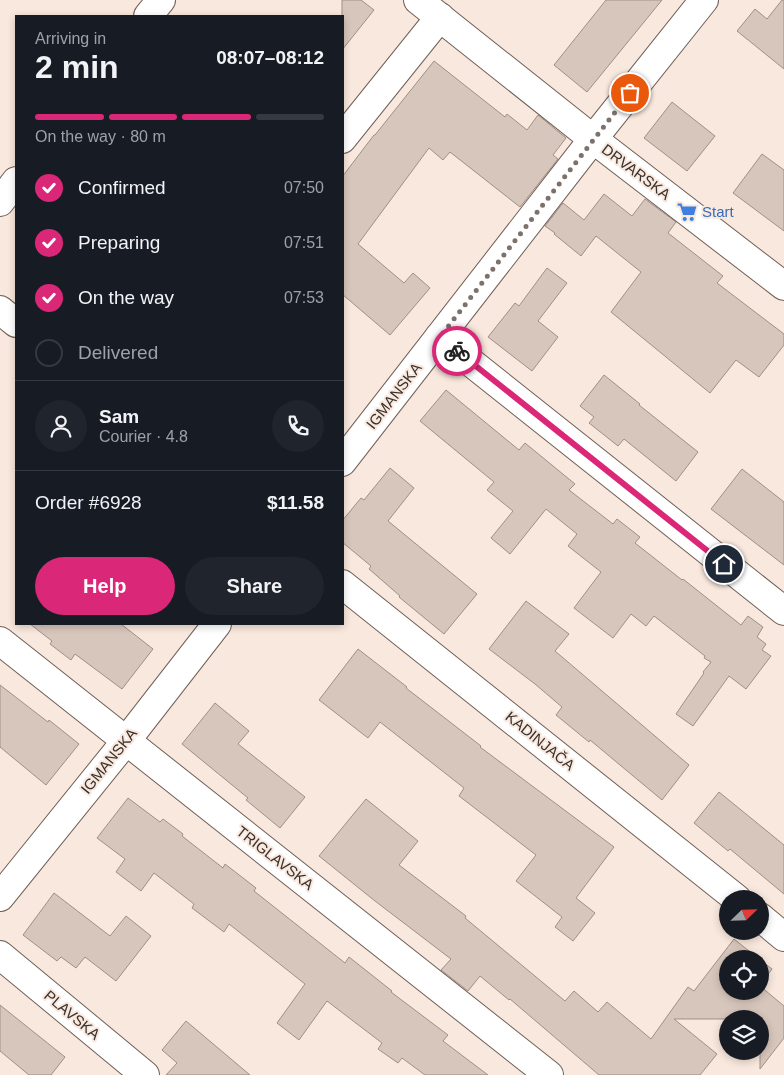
<!DOCTYPE html>
<meta charset="utf-8">
<style>
body{margin:0;font-family:Arial,sans-serif;background:#20242c;color:#f1f3f6;height:100vh;display:flex;flex-direction:column;font-size:19px;white-space:nowrap}
*{box-sizing:border-box;margin:0}
p{font-size:16px;color:#9ea1a6}
.icon{flex:none;width:28px;height:28px;fill:none;stroke:currentColor;stroke-width:2;stroke-linecap:round;stroke-linejoin:round}
.map{position:relative;flex:1;overflow:hidden}
.drawer{position:absolute;left:15px;top:15px;width:329px;height:610px;display:flex;flex-direction:column;background:#171b24;border-radius:0px;box-shadow:0 2px 8px #0003}
.drawer>*{flex:none}
.needle{width:32px;rotate:67deg}
.tools{position:absolute;left:719px;top:890px;display:grid;gap:10px}
.tools a{display:grid;place-items:center;width:50px;height:50px;border-radius:50%;background:#171b24;box-shadow:0 2px 8px #0003;font-size:25px}
.pin{position:absolute;display:grid;place-items:center;width:42px;height:42px;color:#fff;margin:-21px;border:2px solid #fff;border-radius:50%;box-shadow:0 1px 5px #0007}
.courier{position:absolute;display:grid;place-items:center;width:50px;height:50px;margin:-25px;border:4px solid #db2777;border-radius:50%;background:#fff;color:#222;box-shadow:0 1px 6px #0007}
.summary em{font-style:normal;font-weight:700}
.summary div{display:flex;flex-direction:column-reverse}
.summary{display:flex;align-items:center;justify-content:space-between;height:85px;padding:0 20px}
h1{font-size:32px;font-weight:700;line-height:38px}
.bar{display:grid;grid-template-columns:repeat(4,1fr);gap:8px 5px;align-content:center;height:60px;padding:0 20px}
.bar i{height:6px;border-radius:4px;background:#363941}
.bar .on{background:#db2777}
.bar p{grid-column:span 4}
.line{display:flex;align-items:center;gap:12px;padding:0 20px;border-top:1px solid #363941}
.line div{flex:1}
.round{display:grid;place-items:center;flex:none;width:52px;height:52px;border-radius:26px;background:#20242c}
ol{padding:0 20px;list-style:none}
li{display:flex;align-items:center;gap:15px;height:55px}
li p{margin-inline-start:auto}
li .icon{padding:5px;border-radius:50%;background:#db2777;color:#fff;stroke-width:4}
li:last-child{color:#9ea1a6}
li i{width:28px;height:28px;border:2px solid #363941;border-radius:50%}
.cta{display:flex;gap:10px;margin-top:auto;padding:10px 20px}
.cta a{flex:1;height:58px;border-radius:30px;background:#db2777;color:#fff;font-size:20px;font-weight:700;line-height:58px;text-align:center}
.cta a+a{background:#20242c;color:#f1f3f6}
.map>svg:first-child{display:block}
.building{fill:#d7c6bb;stroke:#9f8f85}
.lines{fill:none;stroke-linecap:round;stroke-linejoin:round}
.minor-casing{stroke:#706057;stroke-width:30}
.secondary-casing{stroke:#706057;stroke-width:30}
.minor{stroke:#fff;stroke-width:28}
.secondary{stroke:#fff;stroke-width:28}
.done{stroke:#7c716b;stroke-width:5;stroke-dasharray:0 9}
.route{stroke:#db2777;stroke-width:6}
.labels{text-anchor:middle;stroke-width:4;stroke-linejoin:round;paint-order:stroke}
.street-label{font-size:15px;fill:#38312d;stroke:#f9e8dd}
.shop-label{font-size:15px;fill:#366cbe;stroke:#f9e8dd;text-anchor:start}
</style>
<div class="map">
<svg width="784" height="1075" viewBox="0 0 784 1075">
<rect width="100%" height="100%" fill="#f9e8dd"/>
<!-- building -->
<g class="building">
<polygon points="342,0 361,0 374,10 342,50"/>
<polygon points="606,0 662,0 587,92 554,65"/>
<polygon points="782,0 784,0 784,69 737,31 755,9 767,19"/>
<polygon points="434,61 505,117 507,114 527,130 538,115 566,138 553,155 558,159 520,207 450,152 443,160 429,148 358,244 404,283 413,273 430,288 390,335 342,294 342,177 374,135 375,135"/>
<polygon points="672,102 715,136 687,171 644,138"/>
<polygon points="762,154 784,170 784,231 733,193"/>
<polygon points="604,194 632,216 645,199 676,222 668,233 723,276 717,283 784,334 784,345 759,377 736,360 710,393 611,312 641,272 596,236 581,256 554,234 555,233 545,226 563,203 584,220"/>
<polygon points="547,268 567,283 538,321 558,337 532,371 488,337 515,303 519,306"/>
<polygon points="604,375 640,404 639,405 698,452 676,481 624,439 618,446 589,423 594,417 580,406"/>
<polygon points="446,390 519,450 525,443 575,484 569,490 613,524 617,519 640,537 635,543 682,580 683,579 741,625 748,616 763,627 757,637 766,644 762,650 771,656 746,689 729,676 693,726 676,714 704,673 703,672 711,662 704,658 705,656 654,616 646,626 631,614 613,638 574,608 601,572 568,546 577,534 546,509 510,554 491,538 513,511 487,490 494,482 420,421"/>
<polygon points="390,468 414,488 388,521 477,594 444,634 399,597 400,596 369,569 371,566 342,542 342,521 361,498 364,500"/>
<polygon points="742,469 784,502 784,565 711,509"/>
<polygon points="526,601 569,634 555,651 689,765 662,800 590,740 589,742 556,715 562,707 535,684 489,649"/>
<polygon points="30,624 121,624 153,649 122,689 75,654 71,660 50,644 52,641"/>
<polygon points="358,649 407,687 406,688 481,746 480,747 614,847 576,898 595,913 573,941 555,927 562,917 516,881 536,855 459,796 464,788 380,722 368,738 319,700"/>
<polygon points="0,685 48,722 49,720 79,744 46,785 0,747"/>
<polygon points="215,703 249,731 238,744 305,797 280,828 246,800 248,798 182,744"/>
<polygon points="719,792 784,845 784,894 730,849 728,851 694,823"/>
<polygon points="128,798 160,822 163,819 183,834 182,836 223,868 225,864 256,888 254,891 345,963 349,957 392,991 391,992 448,1035 443,1041 488,1075 425,1075 402,1058 398,1063 378,1049 382,1043 327,1001 299,1040 277,1023 305,984 229,924 224,932 192,908 194,904 154,873 141,891 116,872 125,859 97,838"/>
<polygon points="366,799 418,841 399,865 466,916 465,918 565,1001 574,991 598,1012 607,1002 651,1039 688,987 694,991 734,939 759,959 728,959 728,991 760,991 760,986 784,1006 784,1038 760,1069 760,1019 674,1019 717,1054 700,1075 599,1075 510,999 509,1000 480,976 468,991 441,970 451,959 375,901 319,856"/>
<polygon points="54,893 110,936 126,916 151,936 116,981 85,957 76,968 61,957 57,961 23,935"/>
<polygon points="760,960 772,969 760,985"/>
<polygon points="0,1005 65,1057 51,1075 29,1075 0,1051"/>
<polygon points="186,1021 250,1075 166,1075 177,1063 162,1050"/>
</g>
<g class="lines">
<defs>
<g id="minor">
<polyline points="148,16 161,0"/>
<polyline points="342,139 440,17"/>
<polyline points="0,202 16,181"/>
<polyline points="0,310 16,323"/>
<polyline points="439,337 784,611"/>
<polyline points="342,462 593,139 704,0"/>
<polyline points="342,584 737,899"/>
<polyline points="0,641 549,1075"/>
<polyline points="0,897 126,741 217,624"/>
<polyline points="760,917 784,937"/>
<polyline points="0,955 145,1075"/>
</g>
<polyline id="secondary" points="418,0 593,139 784,286"/>
</defs>
<!-- minor casing -->
<use href="#minor" class="minor-casing"/>
<!-- secondary casing -->
<use href="#secondary" class="secondary-casing"/>
<!-- minor -->
<use href="#minor" class="minor"/>
<!-- secondary -->
<use href="#secondary" class="secondary"/>
</g>
<g class="lines">
<!-- done -->
<polyline class="done" points="457,351 440,337 630,93"/>
<!-- route -->
<polyline class="route" points="457,351 724,564"/>
</g>
<!-- icons -->
<defs>
<symbol id="supermarket-bare" viewBox="-9 -9 18 18"><path d="M-6-5.5h2.5l.6 2H6L4.5 2H-2.5L-4.4-4H-6ZM-1.5 3.2a1.3 1.3 0 1 0 .1 0ZM3 3.2a1.3 1.3 0 1 0 .1 0Z" fill="#3f7fe0" stroke="#f9e8dd" stroke-width="2.5" paint-order="stroke"/></symbol>
</defs>
<g fill-rule="evenodd">
<use href="#supermarket-bare" x="673" y="198" width="28" height="28"/>
</g>
<g class="labels">
<!-- street labels -->
<g class="street-label">
<text transform="translate(636 172) rotate(37)" y="5">DRVARSKA</text>
<text transform="translate(394 396) rotate(-52)" y="5">IGMANSKA</text>
<text transform="translate(540 741) rotate(39)" y="5">KADINJAČA</text>
<text transform="translate(109 761) rotate(-51)" y="5">IGMANSKA</text>
<text transform="translate(275 858) rotate(38)" y="5">TRIGLAVSKA</text>
<text transform="translate(72 1015) rotate(40)" y="5">PLAVSKA</text>
</g>
<!-- shop labels -->
<g class="shop-label">
<text x="702" y="217">Start</text>
</g>
</g>
</svg>
<div class="tools">
<a><svg class="needle" viewBox="-14 -14 28 28"><path d="M0-13l5 13h-10z" fill="#e53935"/><path d="M0 13l5-13h-10z" fill="#9ea1a6"/></svg></a>
<a><svg class="icon" aria-label="locate" viewBox="0 0 24 24"><circle cx="12" cy="12" r="6"/><path d="M12 2v4M12 18v4M2 12h4M18 12h4"/></svg></a>
<a><svg class="icon" aria-label="layers" viewBox="0 0 24 24"><path d="M12 4l9 5-9 5-9-5zM3 14l9 5 9-5"/></svg></a>
</div>
<div class="pin" style="left:630px;top:93px;background:#ea580c"><svg class="icon" aria-label="bag" viewBox="0 0 24 24"><path d="M5 8h14l-1 12H6zM9 8a3 3 0 0 1 6 0"/></svg></div>
<div class="pin" style="left:724px;top:564px;background:#1f2937"><svg class="icon" aria-label="home" viewBox="0 0 24 24"><path d="M3 11l9-7 9 7M6 9v11h12V9"/></svg></div>
<div class="courier" style="left:457px;top:351px"><svg class="icon" aria-label="bike" viewBox="0 0 24 24"><circle cx="6" cy="16" r="4"/><circle cx="18" cy="16" r="4"/><path d="M6 16l4-8h5l3 8M10 8l3 8H6M13 5h3"/></svg></div>
<section class="drawer">
<div class="summary"><div><h1>2 min</h1><p>Arriving in</p></div><em>08:07–08:12</em></div>
<div class="bar"><i class="on"></i><i class="on"></i><i class="on"></i><i></i><p>On the way · 80 m</p></div>
<ol>
<li><svg class="icon" aria-label="check" viewBox="0 0 24 24"><path d="M5 12l5 5 9-10"/></svg>Confirmed<p>07:50</p></li>
<li><svg class="icon" aria-label="check" viewBox="0 0 24 24"><path d="M5 12l5 5 9-10"/></svg>Preparing<p>07:51</p></li>
<li><svg class="icon" aria-label="check" viewBox="0 0 24 24"><path d="M5 12l5 5 9-10"/></svg>On the way<p>07:53</p></li>
<li><i></i>Delivered</li>
</ol>
<div class="line" style="height:90px"><a class="round"><svg class="icon" aria-label="person" viewBox="0 0 24 24"><circle cx="12" cy="8" r="4"/><path d="M4 21q1-7 8-7t8 7"/></svg></a><div><b>Sam</b><p>Courier · 4.8</p></div><a class="round"><svg class="icon" aria-label="phone" viewBox="0 0 24 24"><path d="M5 4h4l2 5-3 2q2 4 5 5l2-3 5 2v4C11 20 4 13 5 4z"/></svg></a></div>
<div class="line" style="height:65px"><div>Order #6928</div><b>$11.58</b></div>
<div class="cta"><a>Help</a><a>Share</a></div>
</section>
</div>
